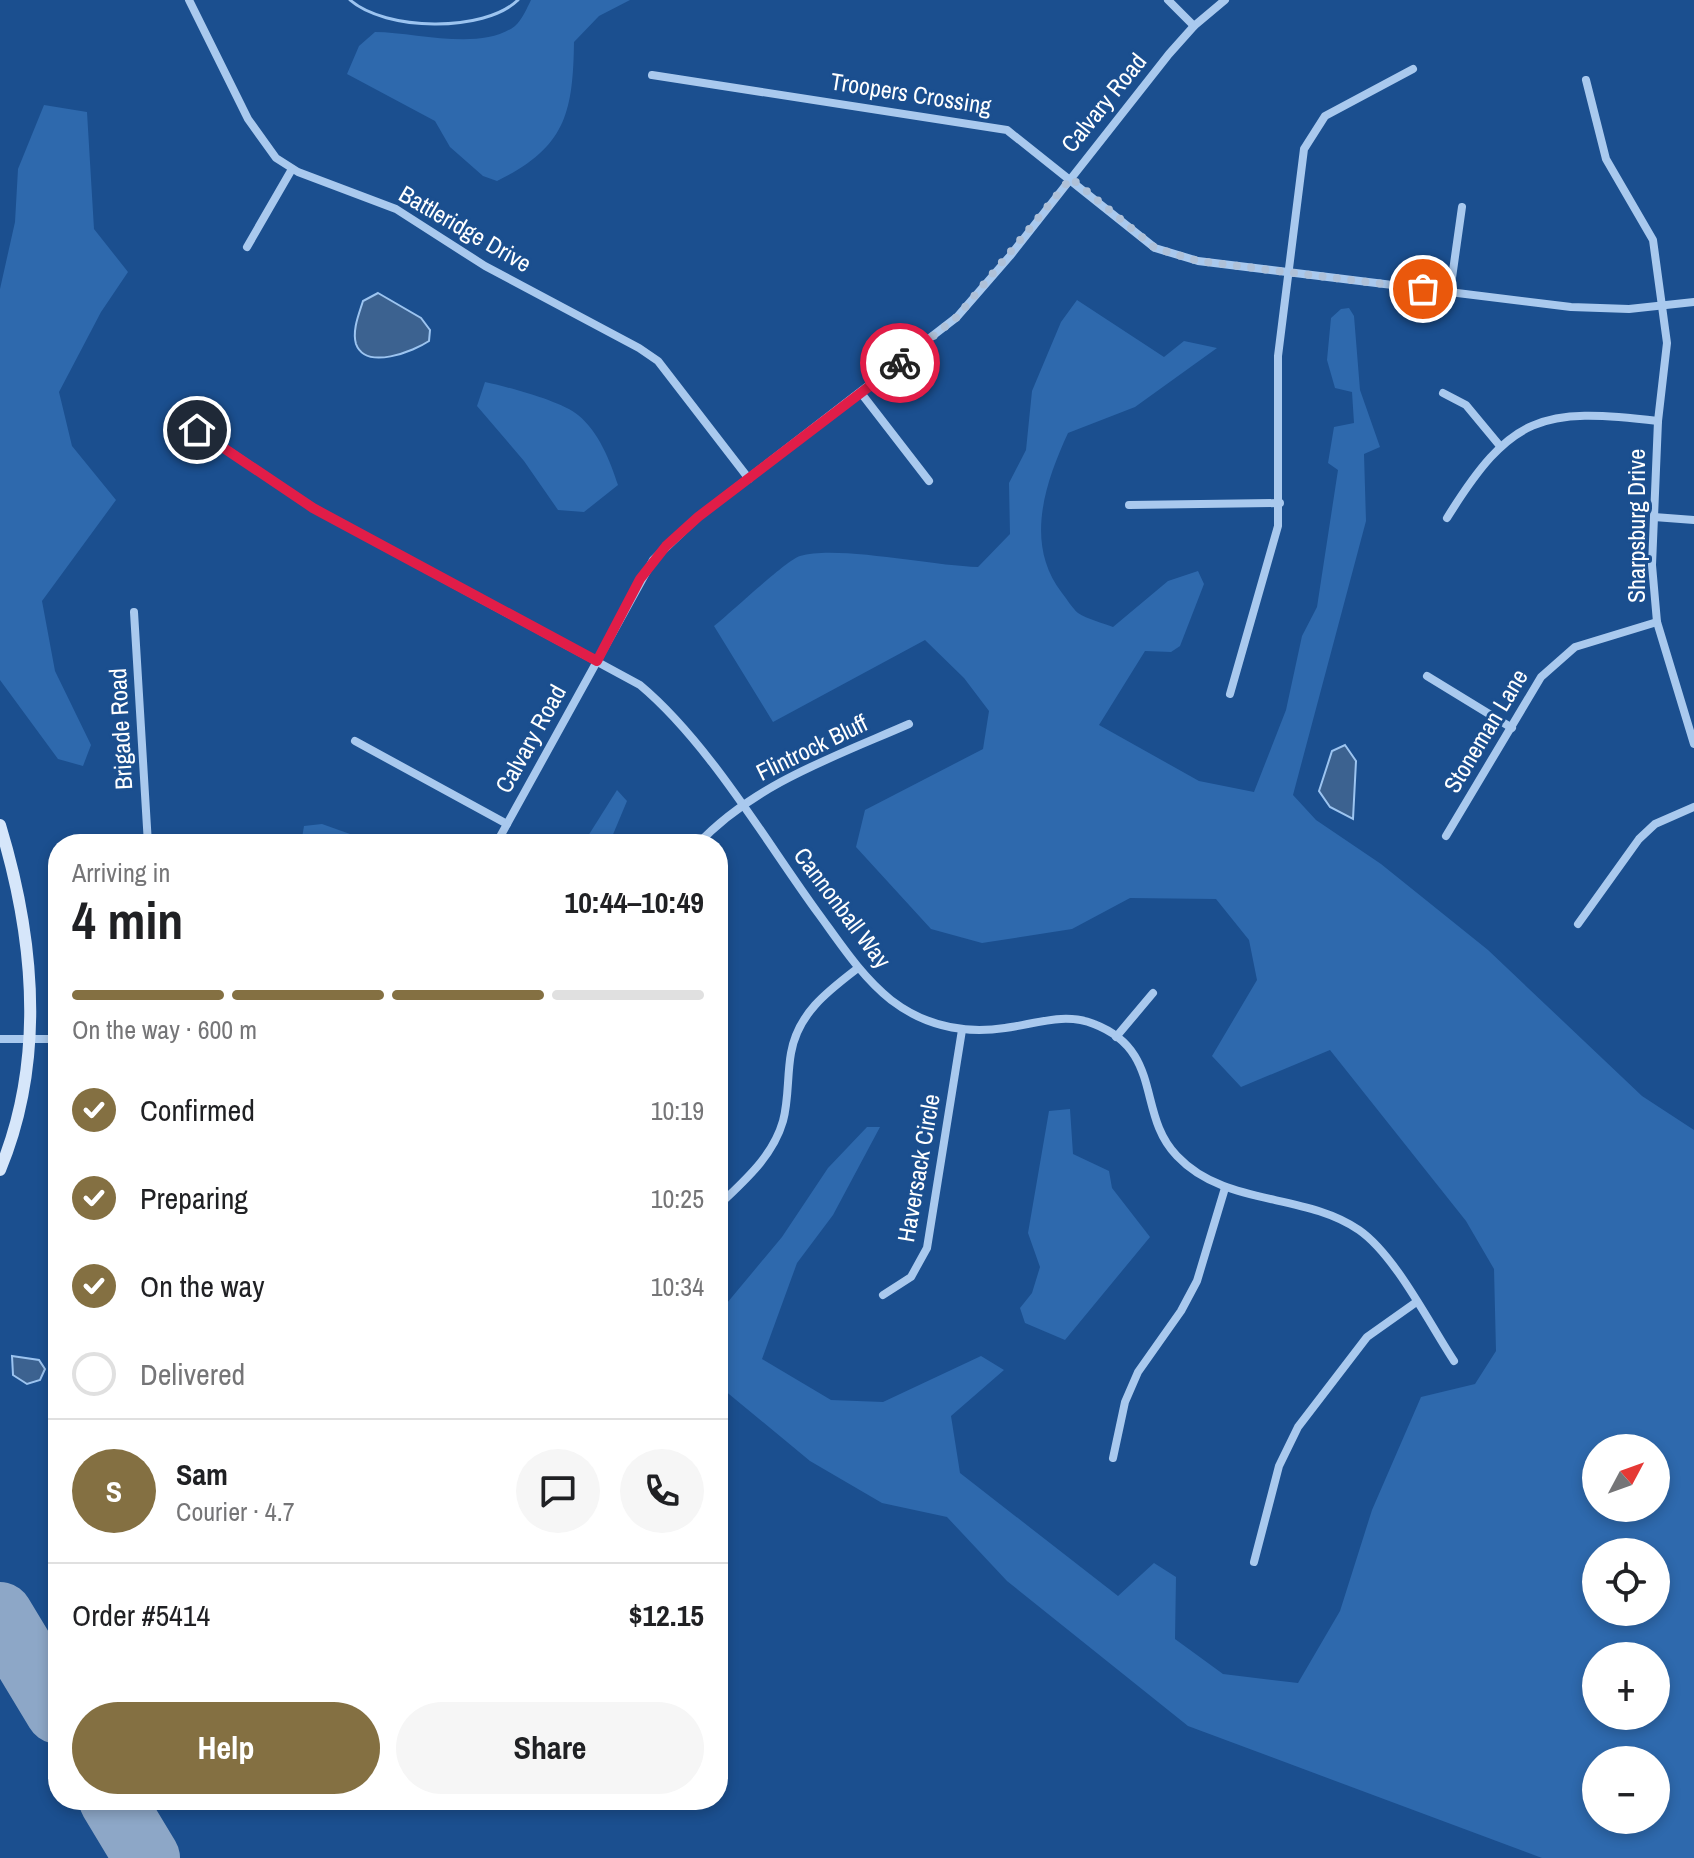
<!DOCTYPE html>
<meta charset="utf-8">
<style>
body{margin:0;font-family:"Archivo Narrow",sans-serif;background:#f6f6f6;color:#202124;height:100vh;display:flex;flex-direction:column;font-size:30px;white-space:nowrap}
*{box-sizing:border-box;margin:0}
p{font-size:26px;color:#757577}
.icon{flex:none;width:44px;height:44px;fill:none;stroke:currentColor;stroke-width:2;stroke-linecap:round;stroke-linejoin:round}
.map{position:relative;flex:1;overflow:hidden}
.sheet{position:absolute;left:48px;top:834px;width:680px;height:976px;display:flex;flex-direction:column;background:#fff;border-radius:32px;box-shadow:0 4px 12px #0003}
.sheet>*{flex:none}
.needle{width:52px;rotate:49deg}
.tools{position:absolute;left:1582px;top:1434px;display:grid;gap:16px}
.tools a{display:grid;place-items:center;width:88px;height:88px;border-radius:50%;background:#fff;box-shadow:0 4px 12px #0003;font-size:40px}
.pin{position:absolute;display:grid;place-items:center;width:68px;height:68px;color:#fff;margin:-34px;border:4px solid #fff;border-radius:50%;box-shadow:0 2px 8px #0007}
.courier{position:absolute;display:grid;place-items:center;width:80px;height:80px;margin:-40px;border:6px solid #e11d48;border-radius:50%;background:#fff;color:#222;box-shadow:0 2px 10px #0007}
.overview em{font-style:normal;font-weight:800}
.overview div{display:flex;flex-direction:column-reverse}
.overview{display:flex;align-items:center;justify-content:space-between;height:136px;padding:0 24px}
h1{font-size:52px;font-weight:800;line-height:60px}
.bar{display:grid;grid-template-columns:repeat(4,1fr);gap:12px 8px;align-content:center;height:96px;padding:0 24px}
.bar i{height:10px;border-radius:6px;background:#e0e0e0}
.bar .selected{background:#847042}
.bar p{grid-column:span 4}
.line{display:flex;align-items:center;gap:20px;padding:0 24px;border-top:2px solid #e0e0e0}
.line div{flex:1}
.round{display:grid;place-items:center;flex:none;width:84px;height:84px;border-radius:42px;background:#f6f6f6}
ol{padding:0 24px;list-style:none}
li{display:flex;align-items:center;gap:24px;height:88px}
li p{margin-inline-start:auto}
li .icon{padding:8px;border-radius:50%;background:#847042;color:#fff;stroke-width:4}
li:last-child{color:#757577}
li i{width:44px;height:44px;border:4px solid #e0e0e0;border-radius:50%}
.primary-button{display:flex;gap:16px;margin-top:auto;padding:16px 24px}
.primary-button a{flex:1;height:92px;border-radius:48px;background:#847042;color:#fff;font-size:32px;font-weight:800;line-height:92px;text-align:center}
.primary-button a+a{background:#f6f6f6;color:#202124}
.map>svg:first-child{display:block}
.green{fill:#2e69ad;fill-rule:evenodd}
.water{fill:#3c6290;stroke:#9cc4f0;stroke-width:2}
.lines{fill:none;stroke-linecap:round;stroke-linejoin:round}
.stream{stroke:#9cc4f0;stroke-width:3}
.runway{stroke:#8da7c7;stroke-width:66}
.minor{stroke:#a9c9ee;stroke-width:8}
.secondary{stroke:#d6e6fa;stroke-width:12}
.done{stroke:#afc1d8;stroke-width:8;stroke-dasharray:0 14.4}
.route{stroke:#e11d48;stroke-width:10}
.labels{text-anchor:middle;stroke-width:6;stroke-linejoin:round;paint-order:stroke}
.street-label{font-size:24px;fill:#fff;stroke:#1b4f8f}
</style>
<div class="map">
<svg width="1694" height="1858" viewBox="0 0 1694 1858">
<rect width="100%" height="100%" fill="#1b4f8f"/>
<!-- green -->
<g class="green">
<path d="M531,0H630L599,16L574,42C573,114 565,148 497,181L483,176L450,147L435,121L347,74L359,46L375,32C415,32 481,52 515,26C522,20 527,8 531,0Z"/>
<polygon points="44,105 87,112 94,229 128,272 101,312 59,392 72,446 116,500 42,601 55,671 91,745 83,766 58,759 0,680 0,289 15,222 18,169"/>
<path d="M1077,300L1164,357L1184,341L1217,348L1135,407L1068,433C1045,483 1024,544 1062,593C1067,599 1072,608 1078,613C1087,619 1103,623 1113,627L1168,581L1198,571L1204,584L1180,646L1171,652L1145,651L1099,725L1199,781L1254,792L1286,710L1302,636L1317,607L1338,470L1328,463L1334,427L1354,423L1352,392L1335,388L1327,360L1331,318L1341,309L1349,308L1354,316L1360,390L1380,447L1364,454L1366,521L1293,795L1316,820L1381,864L1488,950L1642,1096L1694,1130V1858H1542L1188,1726L1007,1581L947,1517L882,1503L810,1461L718,1385V1308L722,1309L782,1237L828,1168L867,1127H880L833,1215L797,1263L762,1359L831,1400L883,1402L981,1356L1004,1370L951,1416L960,1473L1118,1596L1154,1563L1176,1577L1175,1639L1223,1674L1298,1683L1340,1611L1372,1510L1421,1397L1475,1384L1496,1351L1494,1269L1466,1221L1330,1050L1241,1087L1212,1056L1257,980L1249,940L1216,899L1130,898L1072,929L982,943L931,929L856,847L865,810L983,749L989,711L964,678L925,640L773,722L714,626C731,613 785,561 800,556C838,545 932,566 978,567L1010,534L1009,483L1026,450L1032,391L1061,322ZM1656,1448V1508H1596V1448ZM1596,1552H1656V1612H1596ZM1656,1656V1716H1596V1656ZM1656,1760V1820H1596V1760Z"/>
<path d="M485,382C508,387 561,401 578,415C599,432 610,461 618,485L584,512L558,510L524,461L477,406Z"/>
<polygon points="617,790 627,801 609,844 583,844"/>
<polygon points="322,824 378,844 301,844 304,826"/>
<polygon points="1070,1109 1073,1154 1109,1171 1112,1188 1150,1237 1065,1340 1025,1323 1020,1308 1032,1293 1040,1267 1028,1233 1049,1111"/>
</g>
<!-- water -->
<g class="water">
<path d="M378,293L421,318L430,330L429,341C414,351 366,371 356,344C352,330 359,314 363,301Z"/>
<polygon points="1345,745 1356,761 1353,819 1330,807 1319,791 1332,751"/>
<polygon points="12,1356 39,1360 45,1369 40,1380 27,1384 13,1375"/>
</g>
<g class="lines">
<!-- stream -->
<path class="stream" d="M350,0C385,31 484,33 518,0"/>
<!-- runway -->
<g class="runway">
<polyline points="0,1615 58,1711"/>
<polyline points="112,1800 147,1858"/>
</g>
<!-- minor -->
<g class="minor">
<polyline points="189,0 248,119 276,158 298,172 396,209 485,266 639,348 658,361 749,479"/>
<polyline points="1168,0 1194,26"/>
<polyline points="652,75 1007,130 1155,248 1198,261 1571,307 1629,309 1694,302"/>
<polyline points="1586,80 1606,159 1653,240 1667,343 1658,421 1652,565 1657,622 1694,744"/>
<polyline points="247,247 292,169"/>
<polyline points="1450,292 1462,207"/>
<polyline points="861,393 929,481"/>
<polyline points="1443,393 1466,405 1500,446"/>
<path d="M174,414L313,508L640,685C708,742 765,840 818,913C840,943 861,976 891,1000C925,1026 964,1034 1005,1028C1035,1024 1065,1012 1094,1024C1164,1051 1136,1114 1177,1156C1225,1207 1304,1192 1359,1230C1395,1255 1429,1323 1454,1361"/>
<polyline points="1129,505 1280,503"/>
<polyline points="1654,517 1694,520"/>
<path d="M1447,518C1511,415 1541,407 1658,421"/>
<polyline points="134,612 148,844"/>
<polyline points="1427,676 1512,728"/>
<polyline points="1230,694 1278,526 1278,356 1304,149 1325,116 1413,69"/>
<polyline points="355,741 507,824"/>
<polyline points="1446,836 1541,677 1575,647 1657,622"/>
<polyline points="496,844 653,560 698,517 957,317 1010,256 1169,54 1194,26 1225,0"/>
<path d="M698,844C754,784 836,756 909,724"/>
<polyline points="1578,924 1639,839 1655,824 1694,807"/>
<polyline points="1116,1037 1153,993"/>
<polyline points="0,1039 58,1039"/>
<path d="M720,1204C745,1180 773,1156 783,1121C789,1099 787,1075 791,1053C798,1013 828,991 858,968"/>
<polyline points="883,1295 911,1277 927,1248 962,1030"/>
<polyline points="1113,1458 1125,1402 1138,1372 1181,1311 1197,1281 1225,1188"/>
<polyline points="1254,1562 1279,1466 1298,1427 1367,1337 1415,1303"/>
</g>
<!-- secondary -->
<path class="secondary" d="M0,825C34,937 46,1059 0,1170"/>
</g>
<g class="lines">
<!-- done -->
<polyline class="done" points="900,363 957,317 1071,178 1155,248 1198,261 1423,289"/>
<!-- route -->
<polyline class="route" points="197,430 313,508 597,661 640,579 666,546 698,517 900,363"/>
</g>
<g class="labels">
<!-- street labels -->
<g class="street-label">
<text transform="translate(911 94) rotate(9)" y="8">Troopers Crossing</text>
<text transform="translate(1104 103) rotate(-51)" y="8">Calvary Road</text>
<text transform="translate(465 229) rotate(30)" y="8">Battleridge Drive</text>
<text transform="translate(1637 526) rotate(-90)" y="8">Sharpsburg Drive</text>
<text transform="translate(121 729) rotate(-93)" y="8">Brigade Road</text>
<text transform="translate(1486 731) rotate(-59)" y="8">Stoneman Lane</text>
<text transform="translate(531 739) rotate(-61)" y="8">Calvary Road</text>
<text transform="translate(812 748) rotate(-26)" y="8">Flintrock Bluff</text>
<text transform="translate(842 908) rotate(53)" y="8">Cannonball Way</text>
<text transform="translate(919 1168) rotate(-80)" y="8">Haversack Circle</text>
</g>
</g>
</svg>
<div class="tools">
<a><svg class="needle" viewBox="-14 -14 28 28"><path d="M0-13l5 13h-10z" fill="#e53935"/><path d="M0 13l5-13h-10z" fill="#757577"/></svg></a>
<a><svg class="icon" aria-label="locate" viewBox="0 0 24 24"><circle cx="12" cy="12" r="6"/><path d="M12 2v4M12 18v4M2 12h4M18 12h4"/></svg></a>
<a>+</a>
<a>−</a>
</div>
<div class="pin" style="left:1423px;top:289px;background:#ea580c"><svg class="icon" aria-label="bag" viewBox="0 0 24 24"><path d="M5 8h14l-1 12H6zM9 8a3 3 0 0 1 6 0"/></svg></div>
<div class="pin" style="left:197px;top:430px;background:#1f2937"><svg class="icon" aria-label="home" viewBox="0 0 24 24"><path d="M3 11l9-7 9 7M6 9v11h12V9"/></svg></div>
<div class="courier" style="left:900px;top:363px"><svg class="icon" aria-label="bike" viewBox="0 0 24 24"><circle cx="6" cy="16" r="4"/><circle cx="18" cy="16" r="4"/><path d="M6 16l4-8h5l3 8M10 8l3 8H6M13 5h3"/></svg></div>
<section class="sheet">
<div class="overview"><div><h1>4 min</h1><p>Arriving in</p></div><em>10:44–10:49</em></div>
<div class="bar"><i class="selected"></i><i class="selected"></i><i class="selected"></i><i></i><p>On the way · 600 m</p></div>
<ol>
<li><svg class="icon" aria-label="check" viewBox="0 0 24 24"><path d="M5 12l5 5 9-10"/></svg>Confirmed<p>10:19</p></li>
<li><svg class="icon" aria-label="check" viewBox="0 0 24 24"><path d="M5 12l5 5 9-10"/></svg>Preparing<p>10:25</p></li>
<li><svg class="icon" aria-label="check" viewBox="0 0 24 24"><path d="M5 12l5 5 9-10"/></svg>On the way<p>10:34</p></li>
<li><i></i>Delivered</li>
</ol>
<div class="line" style="height:144px"><b class="round" style="background:#847042;color:#fff">S</b><div><b>Sam</b><p>Courier · 4.7</p></div><a class="round"><svg class="icon" aria-label="chat" viewBox="0 0 24 24"><path d="M4 5h16v11H9l-5 4z"/></svg></a><a class="round"><svg class="icon" aria-label="phone" viewBox="0 0 24 24"><path d="M5 4h4l2 5-3 2q2 4 5 5l2-3 5 2v4C11 20 4 13 5 4z"/></svg></a></div>
<div class="line" style="height:104px"><div>Order #5414</div><b>$12.15</b></div>
<div class="primary-button"><a>Help</a><a>Share</a></div>
</section>
</div>
